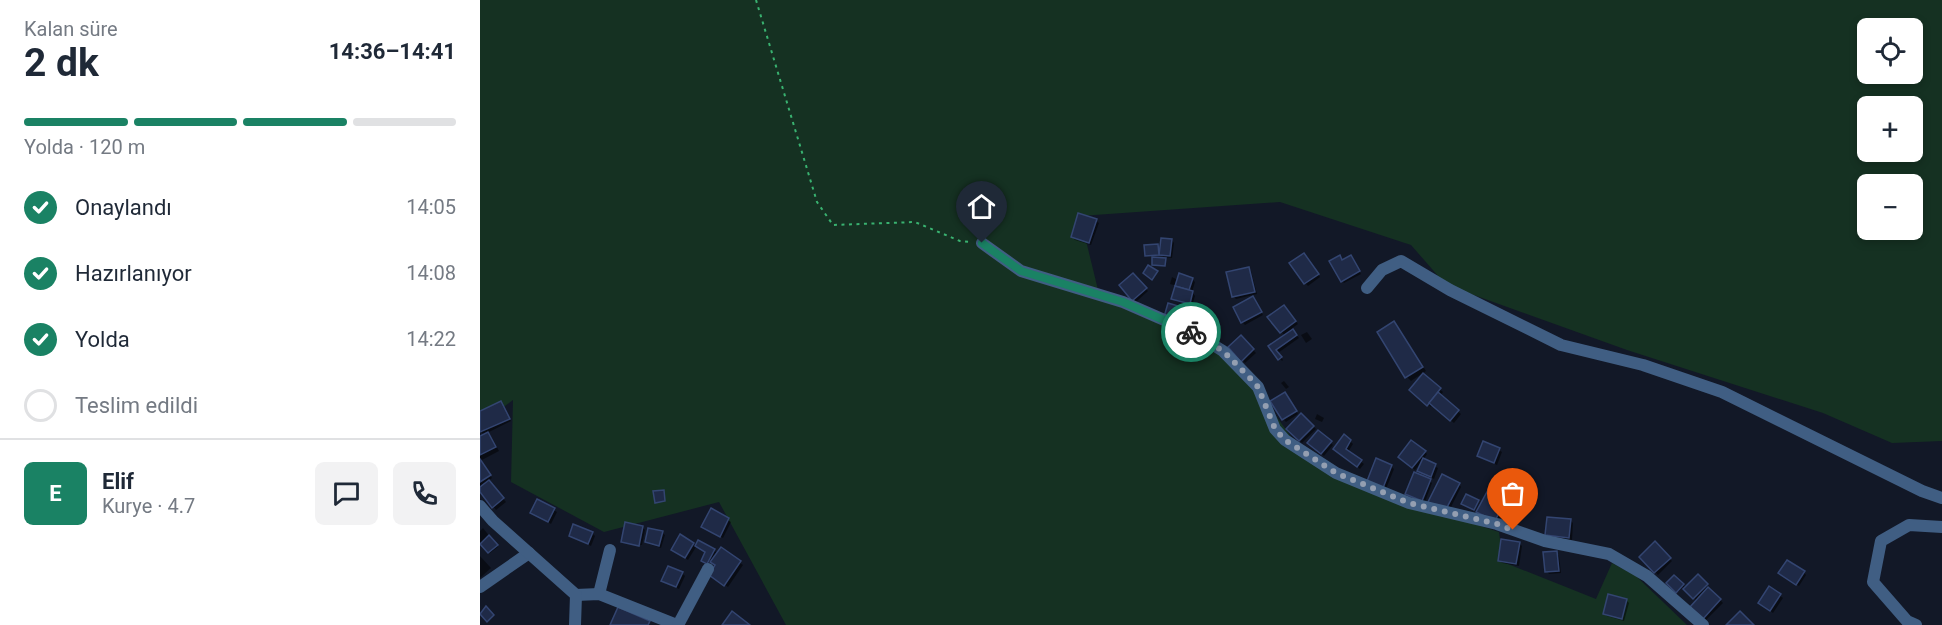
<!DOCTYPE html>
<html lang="tr">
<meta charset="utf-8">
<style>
body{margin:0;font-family:Roboto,sans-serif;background:#f2f2f3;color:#1f2937;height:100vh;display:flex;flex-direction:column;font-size:22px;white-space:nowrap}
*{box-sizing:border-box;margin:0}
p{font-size:20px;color:#747a83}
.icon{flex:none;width:33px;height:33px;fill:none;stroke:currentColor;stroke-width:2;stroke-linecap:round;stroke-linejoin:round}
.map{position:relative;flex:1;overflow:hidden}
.details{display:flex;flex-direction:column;background:#fff;width:480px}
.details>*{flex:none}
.tools{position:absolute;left:1377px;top:18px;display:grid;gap:12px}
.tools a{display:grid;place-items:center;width:66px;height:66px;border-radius:9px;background:#fff;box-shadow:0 3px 9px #0003;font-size:30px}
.pin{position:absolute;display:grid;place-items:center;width:51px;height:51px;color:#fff;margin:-62px -26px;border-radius:50% 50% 50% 0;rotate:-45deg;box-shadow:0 0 6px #0007}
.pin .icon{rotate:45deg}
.courier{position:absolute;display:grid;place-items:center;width:60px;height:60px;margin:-30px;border:4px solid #1a8264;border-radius:50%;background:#fff;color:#222;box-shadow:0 2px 8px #0007}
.overview em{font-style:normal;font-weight:700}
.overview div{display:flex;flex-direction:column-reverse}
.overview{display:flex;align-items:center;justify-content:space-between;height:102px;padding:0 24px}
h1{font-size:39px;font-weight:700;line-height:45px}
.bar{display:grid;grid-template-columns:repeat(4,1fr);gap:9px 6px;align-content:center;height:72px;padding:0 24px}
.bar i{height:8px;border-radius:4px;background:#e0e1e3}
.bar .active{background:#1a8264}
.bar p{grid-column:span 4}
.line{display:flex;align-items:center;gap:15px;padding:0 24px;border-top:2px solid #e0e1e3}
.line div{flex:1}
.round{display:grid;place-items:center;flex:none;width:63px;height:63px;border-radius:9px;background:#f2f2f3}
ol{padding:0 24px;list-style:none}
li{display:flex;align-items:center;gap:18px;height:66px}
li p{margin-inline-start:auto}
li .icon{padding:6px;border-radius:50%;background:#1a8264;color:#fff;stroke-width:4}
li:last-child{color:#747a83}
li i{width:33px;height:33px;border:3px solid #e0e1e3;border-radius:50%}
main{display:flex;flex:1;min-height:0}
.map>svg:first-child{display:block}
.green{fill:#153122;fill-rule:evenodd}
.shadow{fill:#0007}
.building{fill:#1f2a47;stroke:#334571;stroke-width:1.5}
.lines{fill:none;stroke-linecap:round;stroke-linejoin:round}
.path{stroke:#39b270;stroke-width:2;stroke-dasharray:3 4.5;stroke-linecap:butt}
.minor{stroke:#405e83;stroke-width:12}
.tertiary{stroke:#405e83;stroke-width:12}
.done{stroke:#949fb1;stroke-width:6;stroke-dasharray:0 10.8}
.route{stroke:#1a8264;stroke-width:8}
</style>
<main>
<section class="details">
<div class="overview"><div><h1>2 dk</h1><p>Kalan süre</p></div><em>14:36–14:41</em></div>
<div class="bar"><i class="active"></i><i class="active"></i><i class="active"></i><i></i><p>Yolda · 120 m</p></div>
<ol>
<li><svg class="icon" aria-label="check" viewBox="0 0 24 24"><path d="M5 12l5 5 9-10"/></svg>Onaylandı<p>14:05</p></li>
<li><svg class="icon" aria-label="check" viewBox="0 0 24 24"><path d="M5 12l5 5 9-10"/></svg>Hazırlanıyor<p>14:08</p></li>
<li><svg class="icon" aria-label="check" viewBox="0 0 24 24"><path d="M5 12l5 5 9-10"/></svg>Yolda<p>14:22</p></li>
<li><i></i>Teslim edildi</li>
</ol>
<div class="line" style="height:108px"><b class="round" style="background:#1a8264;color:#fff">E</b><div><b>Elif</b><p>Kurye · 4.7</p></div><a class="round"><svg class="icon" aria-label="chat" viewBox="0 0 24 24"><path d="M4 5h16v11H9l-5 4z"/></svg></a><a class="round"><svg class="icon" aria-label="phone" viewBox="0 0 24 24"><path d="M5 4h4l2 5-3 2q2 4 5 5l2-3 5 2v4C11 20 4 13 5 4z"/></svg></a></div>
</section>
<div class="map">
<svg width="1462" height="625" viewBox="0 0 1462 625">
<rect width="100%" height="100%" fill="#121827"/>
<!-- green -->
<path class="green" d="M0,0H1462V441L1412,443L1343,413L1147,350L966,285L931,245L800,202L600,216L620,298L753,356L822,452L907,496L1019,532L1023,562L1116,599L1132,563L1156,576L1207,625H306L239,502L124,532L31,482L33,400L0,425ZM1388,28H1432V74H1388ZM1388,106H1432V152H1388ZM1388,184H1432V230H1388Z"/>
<!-- shadow -->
<g class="shadow">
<polygon points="616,221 619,223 611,245 595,240 592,237"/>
<polygon points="692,240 694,243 692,258 683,257 681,254"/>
<polygon points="826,257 840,277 828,286 825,283"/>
<polygon points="873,260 881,274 864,283 862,281 863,261"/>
<polygon points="769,269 771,271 777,294 756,299 753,296"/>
<polygon points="653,275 668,291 656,302 641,285"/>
<polygon points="692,277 698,280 712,279 715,282 712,292 715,296 712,306 696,301 693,298 697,286 690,284"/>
<polygon points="773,298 783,315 765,325 762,322"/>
<polygon points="806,309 818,324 811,329 819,338 798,353 803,360 802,361 790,347 805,336 790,318"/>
<polygon points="914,323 946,371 931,381 927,377"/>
<polygon points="827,332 832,339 826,343 821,335"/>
<polygon points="761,337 776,353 765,363 750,347"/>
<polygon points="944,376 963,392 960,396 981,414 974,423 952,405 951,407 931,390"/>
<polygon points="804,381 809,387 806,389 801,383"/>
<polygon points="807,397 818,414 806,422 803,419"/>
<polygon points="21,402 31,421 7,433 12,438 19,451 0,461 12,478 8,481 26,502 16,510 0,490 0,438 4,435 0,430 0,412"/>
<polygon points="837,414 844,418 842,422 835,419"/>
<polygon points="821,415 836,429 822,443 808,429"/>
<polygon points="838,432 853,445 844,456 829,443"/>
<polygon points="865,436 873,444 868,452 884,464 880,469 858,451"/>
<polygon points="1019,450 1022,452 1017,465 998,456"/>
<polygon points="945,452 947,454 943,460 958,468 954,479 939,471 942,461 935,470 922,460"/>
<polygon points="911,466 914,469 906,489 888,481"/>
<polygon points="950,481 952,483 945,502 927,493"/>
<polygon points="979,484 981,487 968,513 949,502"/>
<polygon points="58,501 77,512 71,524 55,515"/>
<polygon points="1025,501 1028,503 1018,523 998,511"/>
<polygon points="231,510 251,522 243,538 226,529"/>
<polygon points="1091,521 1093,523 1092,540 1069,537 1067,535"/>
<polygon points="162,527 165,530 162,545 142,542"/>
<polygon points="3,528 18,547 10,553 0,542 0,531"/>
<polygon points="112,533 115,536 111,546 90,536"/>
<polygon points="182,533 185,535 181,548 169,544 166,542"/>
<polygon points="201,536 216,547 208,560 195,552"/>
<polygon points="1039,543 1042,546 1039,566 1022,563 1019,560"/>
<polygon points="1175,544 1192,561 1178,575 1161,557"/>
<polygon points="217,546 234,550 238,554 241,549 263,565 248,587 233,577 237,566 232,561 230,566 225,563 223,561 227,553"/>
<polygon points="1077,553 1079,556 1081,573 1069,574 1067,571"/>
<polygon points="0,556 11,568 0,578"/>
<polygon points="1324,572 1326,575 1319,586 1303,576"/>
<polygon points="202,573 205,576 199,589 183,581"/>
<polygon points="1218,576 1243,603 1226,620 1212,607 1217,601 1203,587 1198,592 1188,583 1194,577 1206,588"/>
<polygon points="1290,588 1303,598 1293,613 1282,605"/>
<polygon points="1146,600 1149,603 1144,621 1127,616 1124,614"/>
</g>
<!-- building -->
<g class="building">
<polygon points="598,213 617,219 609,243 591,237"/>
<polygon points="681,238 692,239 690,256 679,255"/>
<polygon points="678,244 679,255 665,256 664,245"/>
<polygon points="824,253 839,274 824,284 809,263"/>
<polygon points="860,255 862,260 871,255 880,271 861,282 849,261"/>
<polygon points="672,257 686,258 685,266 672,265"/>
<polygon points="668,265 678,271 672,280 663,273"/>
<polygon points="769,267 775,292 752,297 746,272"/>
<polygon points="653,273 667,288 652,301 639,285"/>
<polygon points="699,273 713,278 709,290 695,286"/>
<polygon points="695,286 713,291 710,304 691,299"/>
<polygon points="773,296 782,312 761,323 753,307"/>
<polygon points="688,303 698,306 693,320 684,317"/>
<polygon points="804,305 816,321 800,333 787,317"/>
<polygon points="914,321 943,367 925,378 897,332"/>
<polygon points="813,329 817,335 796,350 802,357 798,360 788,346"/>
<polygon points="761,335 774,349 761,362 748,347"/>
<polygon points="943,373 961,388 947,406 929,390"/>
<polygon points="805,392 817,411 802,420 790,401"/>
<polygon points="958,392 979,410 970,421 949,403"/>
<polygon points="21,401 30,419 0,432 0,411"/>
<polygon points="821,413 834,426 819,441 806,429"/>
<polygon points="838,430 852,441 841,454 827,443"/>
<polygon points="8,432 16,447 0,455 0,436"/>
<polygon points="864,434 871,440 866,449 882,460 877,467 853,449"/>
<polygon points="931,440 946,451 932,468 918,457"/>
<polygon points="1003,441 1020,448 1014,463 997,456"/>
<polygon points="896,458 912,465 903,488 887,481"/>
<polygon points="943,458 956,464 951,477 937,471"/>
<polygon points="0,459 11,475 0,482"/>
<polygon points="934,472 951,479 942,501 925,494"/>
<polygon points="962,474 980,483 965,511 948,502"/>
<polygon points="9,480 24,498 12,508 0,492 0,487"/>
<polygon points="184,490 185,501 175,503 173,491"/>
<polygon points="1008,490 1026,499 1015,521 996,512"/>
<polygon points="986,494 999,500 994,510 981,504"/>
<polygon points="57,499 75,508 68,522 50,513"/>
<polygon points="231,508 249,518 240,537 221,527"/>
<polygon points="1067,517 1091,519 1089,538 1065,535"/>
<polygon points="145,522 163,526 159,546 141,542"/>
<polygon points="93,524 113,532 108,544 89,536"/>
<polygon points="168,528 183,531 179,546 165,542"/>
<polygon points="200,534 214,543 205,558 191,550"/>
<polygon points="9,535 18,545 8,553 0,544"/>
<polygon points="1021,539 1040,542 1036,564 1018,561"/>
<polygon points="218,540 235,549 227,564 221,561 225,552 215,546"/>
<polygon points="1175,541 1191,558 1174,573 1159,557"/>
<polygon points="241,547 261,561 244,586 229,575 235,565 230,562"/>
<polygon points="1077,551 1079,571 1065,572 1063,552"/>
<polygon points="1307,560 1325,571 1316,585 1298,573"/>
<polygon points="188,566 203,572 196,587 181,581"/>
<polygon points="1218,574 1228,584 1213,599 1203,589"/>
<polygon points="1194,575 1204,584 1196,593 1186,583"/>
<polygon points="1289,586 1301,594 1290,611 1278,603"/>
<polygon points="1228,587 1241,599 1223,619 1210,607"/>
<polygon points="1128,594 1147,599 1142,619 1123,614"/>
<polygon points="6,606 14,615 7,622 0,614"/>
<polygon points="138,607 170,621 168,625 130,625"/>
<polygon points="252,611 270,625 242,625"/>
<polygon points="1260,611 1274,625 1246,625"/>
</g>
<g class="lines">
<!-- path -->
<polyline class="path" points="276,0 337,202 353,225 435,222 480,241 491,242"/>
<!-- minor -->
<g class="minor">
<polyline points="502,243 541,271 643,302 714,333 743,351 778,387 795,429 805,440 856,473 929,503 1017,524 1065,541 1129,554 1167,576 1223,625"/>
<polyline points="887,288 902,270 921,261 970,290 1081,345 1163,365 1242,392 1442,491 1462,498"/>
<polyline points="0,587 49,553"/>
<polyline points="119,594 130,550"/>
<polyline points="96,595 119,594 197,625"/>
<polyline points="198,625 228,569"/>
<polyline points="1436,625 1427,621 1393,582 1401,541 1429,525 1462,527"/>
</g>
<!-- tertiary -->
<polyline class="tertiary" points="0,506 13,521 96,595 95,625"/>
</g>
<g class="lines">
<!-- done -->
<polyline class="done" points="711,332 743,351 770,378 778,387 795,429 805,440 856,473 929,503 1017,524 1033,530"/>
<!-- route -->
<polyline class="route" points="502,243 541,271 643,302 711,332"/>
</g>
</svg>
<div class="tools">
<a><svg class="icon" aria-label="locate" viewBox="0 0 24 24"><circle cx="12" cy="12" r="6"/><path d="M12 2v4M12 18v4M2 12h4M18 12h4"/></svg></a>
<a>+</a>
<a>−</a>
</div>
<div class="pin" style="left:1033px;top:530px;background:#ea580c"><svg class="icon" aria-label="bag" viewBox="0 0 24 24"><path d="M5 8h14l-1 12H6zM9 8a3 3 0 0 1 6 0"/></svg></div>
<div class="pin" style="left:502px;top:243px;background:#1f2937"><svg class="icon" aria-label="home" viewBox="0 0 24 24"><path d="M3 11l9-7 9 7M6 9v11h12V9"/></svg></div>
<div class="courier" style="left:711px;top:332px"><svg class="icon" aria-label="bike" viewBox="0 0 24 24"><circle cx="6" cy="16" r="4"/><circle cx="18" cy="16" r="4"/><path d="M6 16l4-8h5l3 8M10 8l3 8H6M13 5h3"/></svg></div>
</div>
</main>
